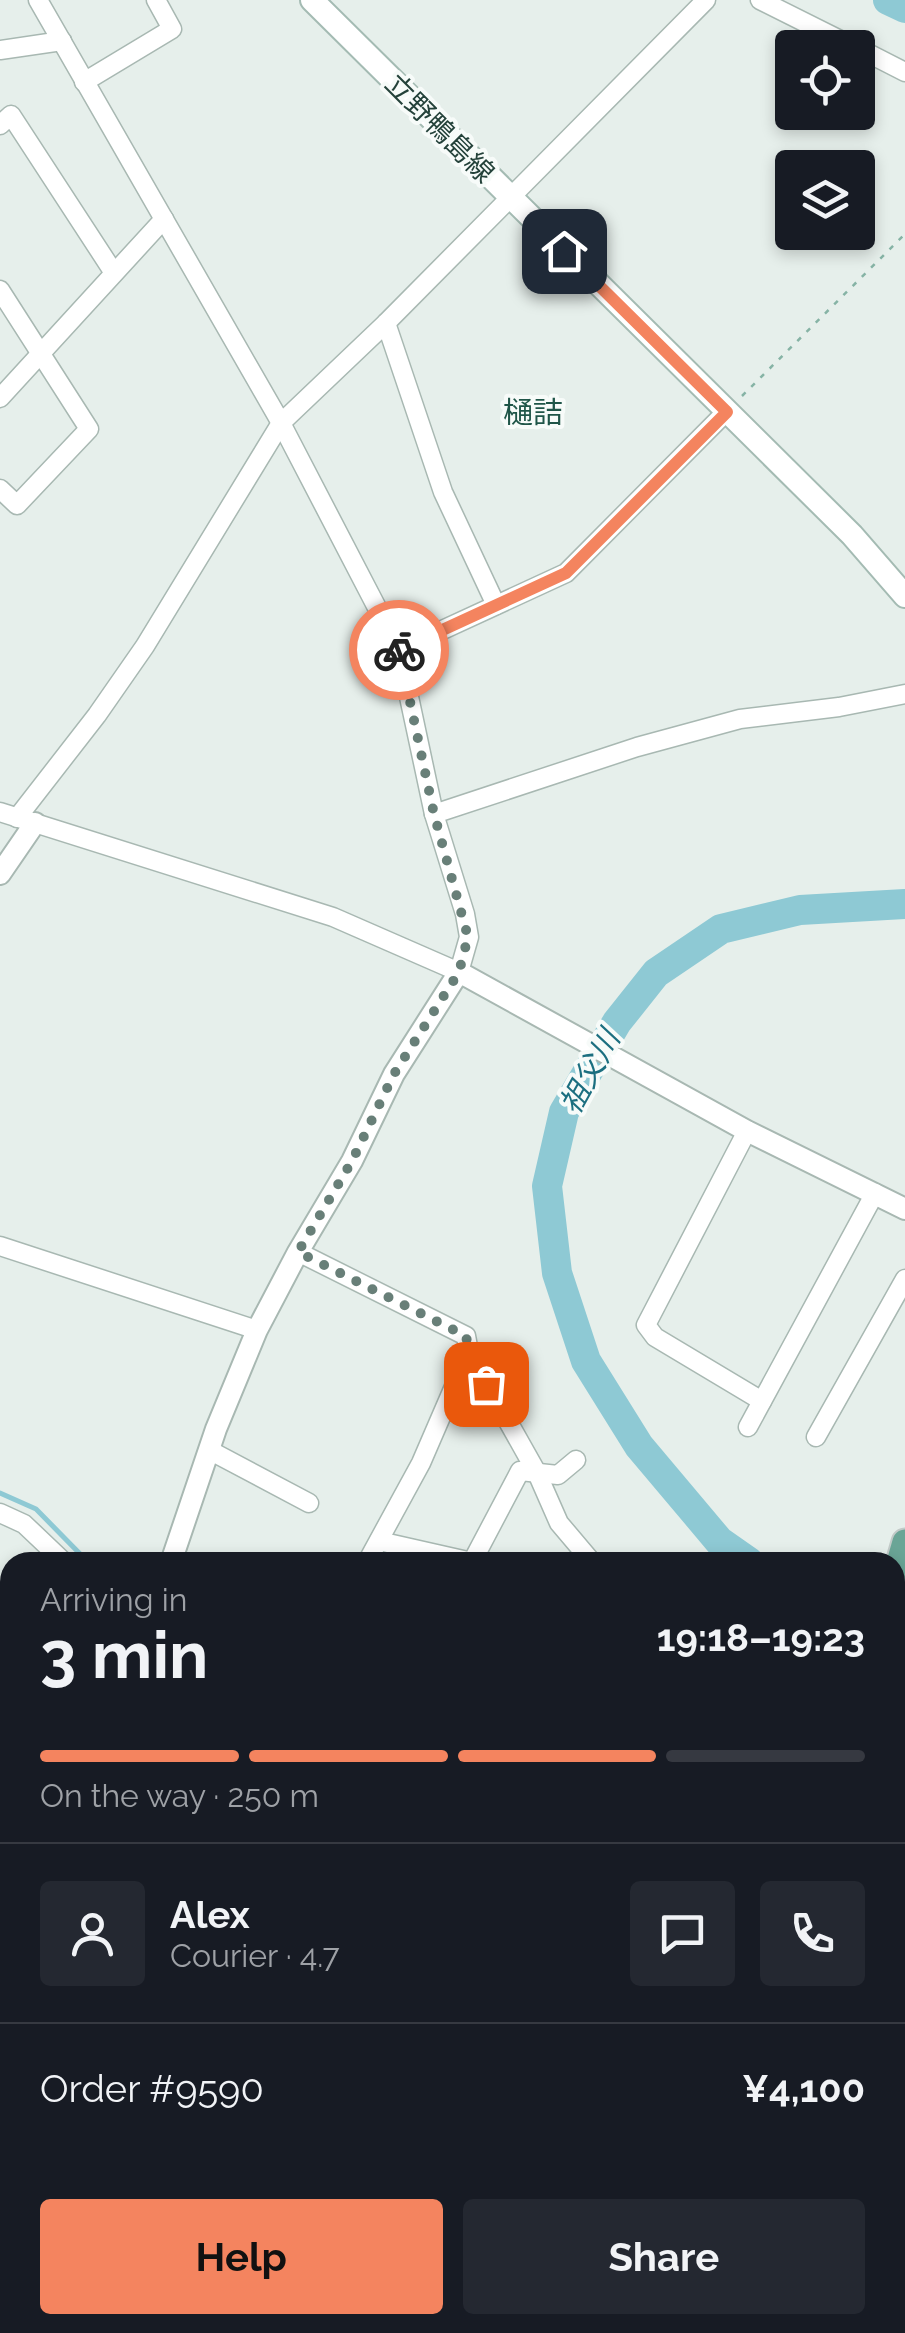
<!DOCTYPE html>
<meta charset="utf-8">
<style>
body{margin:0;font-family:Raleway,"Noto Sans JP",sans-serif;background:#242831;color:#f1f3f6;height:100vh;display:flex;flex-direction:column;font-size:38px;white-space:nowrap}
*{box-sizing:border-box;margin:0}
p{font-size:32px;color:#9ea1a6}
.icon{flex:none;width:55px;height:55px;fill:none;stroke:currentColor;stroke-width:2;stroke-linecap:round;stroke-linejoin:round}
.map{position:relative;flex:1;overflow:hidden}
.panel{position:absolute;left:0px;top:1552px;width:905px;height:782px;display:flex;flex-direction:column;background:#171b24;border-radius:30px 30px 0 0;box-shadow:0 5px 15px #0003}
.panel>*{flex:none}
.buttons{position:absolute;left:775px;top:30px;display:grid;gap:20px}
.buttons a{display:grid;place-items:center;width:100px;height:100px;border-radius:10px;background:#171b24;box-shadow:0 5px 15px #0003;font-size:50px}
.pin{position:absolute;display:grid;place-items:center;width:85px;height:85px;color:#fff;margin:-42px;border-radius:20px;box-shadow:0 5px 15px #0006}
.courier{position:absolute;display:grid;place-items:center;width:100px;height:100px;margin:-50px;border:8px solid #f4845f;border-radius:50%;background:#fff;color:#222;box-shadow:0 2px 12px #0007}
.overview em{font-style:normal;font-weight:700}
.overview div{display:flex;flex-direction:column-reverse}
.overview{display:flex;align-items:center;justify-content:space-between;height:170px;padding:0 40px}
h1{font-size:65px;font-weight:700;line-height:75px}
.bar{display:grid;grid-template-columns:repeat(4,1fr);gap:15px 10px;align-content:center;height:120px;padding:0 40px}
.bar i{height:12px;border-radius:8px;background:#363941}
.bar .active{background:#f4845f}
.bar p{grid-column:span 4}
.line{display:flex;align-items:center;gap:25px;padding:0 40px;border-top:2px solid #363941}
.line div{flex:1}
.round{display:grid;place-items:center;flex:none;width:105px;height:105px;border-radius:10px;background:#242831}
.action{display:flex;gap:20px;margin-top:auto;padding:20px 40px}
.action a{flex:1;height:115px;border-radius:10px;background:#f4845f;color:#111;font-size:40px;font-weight:700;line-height:115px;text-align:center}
.action a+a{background:#242831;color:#f1f3f6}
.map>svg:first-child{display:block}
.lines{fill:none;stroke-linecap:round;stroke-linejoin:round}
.stream{stroke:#8ec9d4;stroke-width:5}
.river{stroke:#8ec9d4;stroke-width:30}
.minor-casing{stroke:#a8b8b2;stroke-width:21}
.tertiary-casing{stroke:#a8b8b2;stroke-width:24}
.secondary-casing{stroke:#a4bbb3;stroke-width:26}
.primary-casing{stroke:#c2cac8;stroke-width:29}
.path{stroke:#86b3a5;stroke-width:2.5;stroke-dasharray:5 8;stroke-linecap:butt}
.minor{stroke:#fff;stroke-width:18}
.tertiary{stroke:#fff;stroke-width:20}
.secondary{stroke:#fff;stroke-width:22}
.primary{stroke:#6aa596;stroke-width:25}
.rail-casing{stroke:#5f7d75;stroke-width:9}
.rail{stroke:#f7fbf9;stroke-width:5;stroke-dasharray:15;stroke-linecap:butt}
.done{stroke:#687f78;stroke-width:10;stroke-dasharray:0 18}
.route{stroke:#f4845f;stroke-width:12}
.labels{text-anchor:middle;stroke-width:8;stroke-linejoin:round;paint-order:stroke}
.street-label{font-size:28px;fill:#24423a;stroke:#f7fbf9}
.neighbourhood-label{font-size:30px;fill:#1f5548;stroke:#f7fbf9}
.water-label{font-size:30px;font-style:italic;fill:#1c6f80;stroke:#f7fbf9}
</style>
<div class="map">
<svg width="905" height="2333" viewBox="0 0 905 2333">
<rect width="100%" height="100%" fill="#e6efeb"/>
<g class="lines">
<!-- stream -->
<g class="stream">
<polyline points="0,1493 36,1509 88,1562"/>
<polyline points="461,2325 475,2333"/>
</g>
<!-- river -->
<g class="river">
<polyline points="888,0 905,8"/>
<polyline points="749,1562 719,1541 639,1446 586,1361 557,1273 547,1186 564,1112 617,1022 656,973 721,929 800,910 905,904"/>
<polyline points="895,1642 905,1646"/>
</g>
<defs>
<g id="minor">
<polyline points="760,0 856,48"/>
<polyline points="858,48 905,72"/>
<polyline points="0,50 62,41"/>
<polyline points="84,82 172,29 156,0"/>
<polyline points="0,125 11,115 114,273"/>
<polyline points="0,290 89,429 17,505 0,489"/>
<polyline points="386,323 443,492 496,605"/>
<polyline points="0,398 164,219"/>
<polyline points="399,650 566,573 727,411"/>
<polyline points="0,812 333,917 459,972 469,937 465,914 434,814 399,650 281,423 38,0"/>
<polyline points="434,814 637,747 740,719 839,707 905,694"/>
<polyline points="17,818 97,715 145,646 281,423 386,323 706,0"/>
<polyline points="747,1131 646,1325 655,1337 762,1401"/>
<polyline points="0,1246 257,1330"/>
<polyline points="298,1252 466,1336 469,1352 537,1473 559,1523 592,1562"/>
<polyline points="748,1427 875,1193"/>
<polyline points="816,1437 905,1279"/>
<polyline points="209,1450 309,1503"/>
<polyline points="0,1513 24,1524 64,1562"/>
<polyline points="379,1541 472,1562 520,1471 558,1475 576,1460"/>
<polyline points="367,1562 421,1463 469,1352"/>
<polyline points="895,1881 905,1883"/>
<polyline points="0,2096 10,2078"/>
<polyline points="0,2213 10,2214"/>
<polyline points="438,2325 447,2333"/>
<polyline points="654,2325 693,2333"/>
<polyline points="69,2333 71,2325"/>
<polyline points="222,2333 224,2325"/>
<polyline points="373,2333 375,2325"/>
<polyline points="821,2333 823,2325"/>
</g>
<g id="tertiary">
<polyline points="0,874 35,823"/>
<polyline points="171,1562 216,1429 257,1330 298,1252 352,1161 394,1074 459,972 747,1131 905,1209"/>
<polyline points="684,2333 687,2325"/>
</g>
<polyline id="secondary" points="312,0 852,535 905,596"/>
<g id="primary">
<polyline points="895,1577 905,1542"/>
<polyline points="0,1880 10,1883"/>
</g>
</defs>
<!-- minor casing -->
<use href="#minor" class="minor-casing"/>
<!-- tertiary casing -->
<use href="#tertiary" class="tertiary-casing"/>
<!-- secondary casing -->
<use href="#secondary" class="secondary-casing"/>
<!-- primary casing -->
<use href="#primary" class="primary-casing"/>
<!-- path -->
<polyline class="path" points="742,396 905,234"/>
<!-- minor -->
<use href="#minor" class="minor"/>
<!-- tertiary -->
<use href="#tertiary" class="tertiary"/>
<!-- secondary -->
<use href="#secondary" class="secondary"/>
<!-- primary -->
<use href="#primary" class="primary"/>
<defs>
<g id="rail">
<polyline points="895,2190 905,2155"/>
<polyline points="895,2231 905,2196"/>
<polyline points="854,2333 857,2325"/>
</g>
</defs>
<!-- rail casing -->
<use href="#rail" class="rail-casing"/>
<!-- rail -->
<use href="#rail" class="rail"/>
</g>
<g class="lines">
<!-- done -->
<polyline class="done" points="399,650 434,814 468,937 459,972 394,1074 352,1161 298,1252 466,1336 469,1352 486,1384"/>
<!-- route -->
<polyline class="route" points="399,650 566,573 727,412 564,251"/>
</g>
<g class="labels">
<!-- street labels -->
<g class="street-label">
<text transform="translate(440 128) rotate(45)" y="10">立野鴨島線</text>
</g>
<!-- neighbourhood labels -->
<g class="neighbourhood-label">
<text x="533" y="423">樋詰</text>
</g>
<!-- water labels -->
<g class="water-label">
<text transform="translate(590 1072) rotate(-61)" y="10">祖父川</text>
</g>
</g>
</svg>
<div class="buttons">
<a><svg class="icon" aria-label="locate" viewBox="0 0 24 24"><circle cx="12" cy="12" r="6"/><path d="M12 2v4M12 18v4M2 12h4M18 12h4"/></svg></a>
<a><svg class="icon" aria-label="layers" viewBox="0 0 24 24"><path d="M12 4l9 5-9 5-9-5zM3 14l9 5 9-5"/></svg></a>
</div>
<div class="pin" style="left:486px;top:1384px;background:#ea580c"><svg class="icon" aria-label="bag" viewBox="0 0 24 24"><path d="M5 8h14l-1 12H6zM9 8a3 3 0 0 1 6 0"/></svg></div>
<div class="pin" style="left:564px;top:251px;background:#1f2937"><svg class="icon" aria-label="home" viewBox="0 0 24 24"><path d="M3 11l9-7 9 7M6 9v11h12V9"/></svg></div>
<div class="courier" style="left:399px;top:650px"><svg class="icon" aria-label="bike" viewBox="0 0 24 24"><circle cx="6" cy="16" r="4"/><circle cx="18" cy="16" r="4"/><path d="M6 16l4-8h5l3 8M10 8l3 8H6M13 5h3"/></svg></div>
<section class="panel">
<div class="overview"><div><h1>3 min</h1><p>Arriving in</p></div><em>19:18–19:23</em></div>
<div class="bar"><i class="active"></i><i class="active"></i><i class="active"></i><i></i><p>On the way · 250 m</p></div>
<div class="line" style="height:180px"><a class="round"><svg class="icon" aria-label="person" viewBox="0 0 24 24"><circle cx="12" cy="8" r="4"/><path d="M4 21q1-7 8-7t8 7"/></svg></a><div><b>Alex</b><p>Courier · 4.7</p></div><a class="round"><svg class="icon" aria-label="chat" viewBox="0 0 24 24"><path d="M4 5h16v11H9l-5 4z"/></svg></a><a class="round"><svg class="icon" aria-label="phone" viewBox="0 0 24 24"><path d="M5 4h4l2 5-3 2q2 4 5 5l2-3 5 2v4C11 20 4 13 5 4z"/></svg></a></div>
<div class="line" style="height:130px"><div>Order #9590</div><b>¥4,100</b></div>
<div class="action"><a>Help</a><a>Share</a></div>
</section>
</div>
